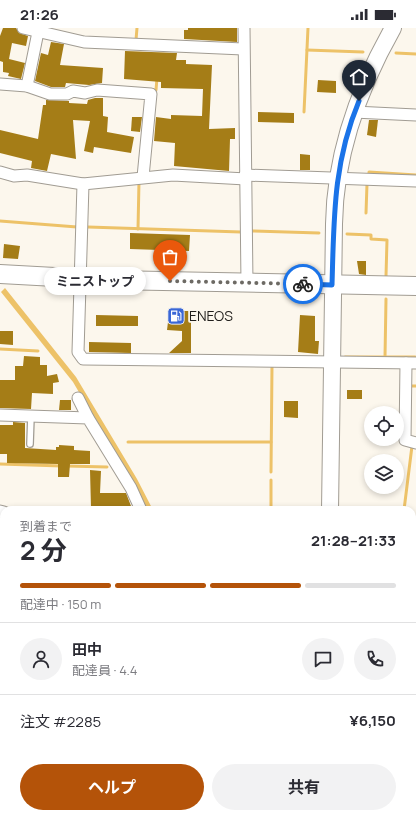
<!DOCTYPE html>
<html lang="ja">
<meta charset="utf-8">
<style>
body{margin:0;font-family:Manrope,"Noto Sans JP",sans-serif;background:#f2f2f3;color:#2b2b33;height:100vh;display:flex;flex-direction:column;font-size:15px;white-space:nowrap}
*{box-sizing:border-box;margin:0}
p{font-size:13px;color:#7c7c81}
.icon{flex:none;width:22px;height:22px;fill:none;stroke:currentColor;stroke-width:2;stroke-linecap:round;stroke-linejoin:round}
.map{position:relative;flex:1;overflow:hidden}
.drawer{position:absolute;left:0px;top:478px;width:416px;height:312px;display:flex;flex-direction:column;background:#fff;border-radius:12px 12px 0 0;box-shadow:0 2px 6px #0003}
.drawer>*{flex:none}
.fabs{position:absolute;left:364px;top:378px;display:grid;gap:8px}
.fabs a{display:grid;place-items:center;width:40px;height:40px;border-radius:50%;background:#fff;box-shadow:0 2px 6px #0003;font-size:20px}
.pin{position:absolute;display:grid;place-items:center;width:34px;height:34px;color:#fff;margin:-41px -17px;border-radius:50% 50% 50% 0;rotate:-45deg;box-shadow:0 0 4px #0007}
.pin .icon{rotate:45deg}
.courier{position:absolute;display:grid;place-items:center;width:40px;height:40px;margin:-20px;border:3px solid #1a73e8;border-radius:50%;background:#fff;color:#222;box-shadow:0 1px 5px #0007}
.bubble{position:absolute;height:28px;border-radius:14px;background:#fff;box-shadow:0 2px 6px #0003;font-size:13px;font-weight:700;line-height:28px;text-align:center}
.head em{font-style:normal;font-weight:700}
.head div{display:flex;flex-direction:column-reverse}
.head{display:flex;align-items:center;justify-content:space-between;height:68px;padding:0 20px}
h1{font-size:26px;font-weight:700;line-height:30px}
.bar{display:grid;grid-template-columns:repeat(4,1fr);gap:6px 4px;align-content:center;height:48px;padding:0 20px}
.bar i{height:5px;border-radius:3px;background:#e1e1e2}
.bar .active{background:#b45309}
.bar p{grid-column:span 4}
.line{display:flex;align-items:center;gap:10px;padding:0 20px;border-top:1px solid #e1e1e2}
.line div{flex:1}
.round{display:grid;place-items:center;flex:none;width:42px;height:42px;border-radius:21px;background:#f2f2f3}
.action{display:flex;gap:8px;margin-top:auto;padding:8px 20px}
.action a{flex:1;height:46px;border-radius:24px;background:#b45309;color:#fff;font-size:16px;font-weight:700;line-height:46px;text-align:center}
.action a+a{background:#f2f2f3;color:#2b2b33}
.status{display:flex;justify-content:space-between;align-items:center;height:28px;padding:0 20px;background:#fff;direction:ltr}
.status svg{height:11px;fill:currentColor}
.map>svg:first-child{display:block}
.water{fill:#edc268}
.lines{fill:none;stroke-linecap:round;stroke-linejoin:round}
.stream{stroke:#edc268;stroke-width:3}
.building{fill:#a57d17}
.lane-casing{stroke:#a19c93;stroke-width:8}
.street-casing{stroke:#a19c93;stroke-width:13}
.secondary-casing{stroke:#a19c93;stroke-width:18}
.primary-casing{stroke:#a19c93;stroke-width:20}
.lane{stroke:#fff;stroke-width:5.5}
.street{stroke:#fff;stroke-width:11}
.secondary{stroke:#fff;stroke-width:16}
.primary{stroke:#fff;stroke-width:18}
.done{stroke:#6d6a64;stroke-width:4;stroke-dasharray:0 7.2}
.route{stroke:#1a73e8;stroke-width:5}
.labels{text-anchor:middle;stroke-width:3.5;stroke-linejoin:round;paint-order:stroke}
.poi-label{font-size:14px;fill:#201e1b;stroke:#fcf7ed;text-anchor:start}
</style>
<div class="status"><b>21:26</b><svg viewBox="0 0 49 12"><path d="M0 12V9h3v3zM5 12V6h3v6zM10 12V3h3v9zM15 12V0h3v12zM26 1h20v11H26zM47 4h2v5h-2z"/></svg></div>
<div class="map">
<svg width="416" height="790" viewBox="0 0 416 790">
<rect width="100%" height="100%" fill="#fcf7ed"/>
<!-- water -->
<polygon class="water" points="5,260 76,349 137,451 153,482 146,482 135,460 73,354 1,264"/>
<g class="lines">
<!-- stream -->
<g class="stream">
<polyline points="136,12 137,0"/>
<polyline points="307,22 363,24"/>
<polyline points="396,25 416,26"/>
<polyline points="152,62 156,62 157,50"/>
<polyline points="304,84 308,0"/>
<polyline points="369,148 369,144 416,147"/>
<polyline points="366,185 367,156"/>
<polyline points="0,193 77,199"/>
<polyline points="88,199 241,204"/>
<polyline points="138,201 139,153"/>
<polyline points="252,203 319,205"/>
<polyline points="347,206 371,207 371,211 387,212 386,248"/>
<polyline points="0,321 38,323"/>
<polyline points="345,329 415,329"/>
<polyline points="385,329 386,271"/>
<polyline points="409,358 416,358"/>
<polyline points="128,414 271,414"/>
<polyline points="0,436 62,438"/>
<polyline points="67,438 107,439"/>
<polyline points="271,444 272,338"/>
<polyline points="271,482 271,452"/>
<polyline points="404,482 412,418"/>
<polyline points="0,533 4,533"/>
<polyline points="0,659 4,660"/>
<polyline points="240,790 240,786"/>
</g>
</g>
<!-- building -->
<g class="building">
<polygon points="3,0 16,0 19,5 28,8 26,18 12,15 9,31 25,35 21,51 8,48 9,45 3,44 3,34 0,33 0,8"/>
<polygon points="188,0 237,0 237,14 184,11 184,2 188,2"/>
<polygon points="51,14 64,16 60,37 103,40 102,55 89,57 66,55 65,59 51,59 35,53 41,25 48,27"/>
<polygon points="125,23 177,25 176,32 186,32 186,36 212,37 209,101 235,100 235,111 230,111 229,143 174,138 175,115 154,113 156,89 171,91 171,87 202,88 203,61 161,60 161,54 124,51"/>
<polygon points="318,52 336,53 336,65 317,64"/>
<polygon points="95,70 103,70 103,88 108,89 107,104 134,109 131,125 94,119 93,125 84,123 90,93 73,92 76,131 51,126 47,143 31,140 32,133 0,125 0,102 38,111 43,77 46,77 46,72 69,73 69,75 87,76 88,72"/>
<polygon points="258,84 294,85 294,95 258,94"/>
<polygon points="132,89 142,89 140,104 131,103"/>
<polygon points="369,92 378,92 376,109 367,107"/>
<polygon points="300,126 310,127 310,142 300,142"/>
<polygon points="130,205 190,207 189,223 130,221"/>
<polygon points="4,216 20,218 18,231 3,230"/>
<polygon points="357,233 366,233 366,247 359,246"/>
<polygon points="182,283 191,283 191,325 169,325 182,313 182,303 167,302 168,294 182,294"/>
<polygon points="96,287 138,288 138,298 96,298"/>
<polygon points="300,287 315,288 315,313 319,313 318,326 298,324"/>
<polygon points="0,303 13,303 13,317 0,316"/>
<polygon points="89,314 131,315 131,325 89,324"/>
<polygon points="24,328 40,329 40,337 47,337 47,348 57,346 59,354 53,355 53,366 32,365 31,381 0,380 0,352 15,352 15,338 23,338"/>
<rect x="347" y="362" width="15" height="9"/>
<polygon points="60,372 71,372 71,382 59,382"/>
<polygon points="284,373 298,373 298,390 284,389"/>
<polygon points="13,394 25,395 25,420 56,422 56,419 59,419 59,417 74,418 74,422 90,423 90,436 70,436 69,449 58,449 58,436 7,435 7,426 0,426 0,397 13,397"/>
<polygon points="90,442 101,443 100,465 126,465 131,478 131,482 91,480"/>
</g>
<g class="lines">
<defs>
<polyline id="lane" points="30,416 31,388"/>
<g id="street">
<polyline points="23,0 84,14 243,21"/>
<polyline points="244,0 247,255"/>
<polyline points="0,56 27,58 50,66 67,66 73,63 85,65 97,62 151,66 143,149"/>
<polyline points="27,58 38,4"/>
<polyline points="354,84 416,87"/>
<polyline points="0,144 14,148 27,147 83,156 173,147 246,151"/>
<polyline points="245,147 416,153"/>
<polyline points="83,156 78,324 83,331 416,335"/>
<polyline points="406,335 405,412 416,415"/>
<polyline points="78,370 88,390"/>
<polyline points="0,387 88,390 131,460 141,482"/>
<polyline points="0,483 4,484"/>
<polyline points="0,581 4,581"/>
<polyline points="412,628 416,628"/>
<polyline points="412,731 416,733"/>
<polyline points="0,738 4,738"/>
<polyline points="327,790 327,786"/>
</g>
<path id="secondary" d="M330,482L334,196C335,127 359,60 393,0"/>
<polyline id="primary" points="0,246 110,252 416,258"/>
</defs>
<!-- lane casing -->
<use href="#lane" class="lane-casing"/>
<!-- street casing -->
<use href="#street" class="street-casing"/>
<!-- secondary casing -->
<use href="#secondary" class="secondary-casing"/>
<!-- primary casing -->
<use href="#primary" class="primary-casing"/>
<!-- lane -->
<use href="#lane" class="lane"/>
<!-- street -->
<use href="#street" class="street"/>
<!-- secondary -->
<use href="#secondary" class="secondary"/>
<!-- primary -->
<use href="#primary" class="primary"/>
</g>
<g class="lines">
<!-- done -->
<polyline class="done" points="170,253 303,256"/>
<!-- route -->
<path class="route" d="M303,256L332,257C334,191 333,135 359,73"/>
</g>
<!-- icons -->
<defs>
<symbol id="fuel-square" viewBox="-11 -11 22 22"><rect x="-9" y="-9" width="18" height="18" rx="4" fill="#3a67d7" stroke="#fcf7ed"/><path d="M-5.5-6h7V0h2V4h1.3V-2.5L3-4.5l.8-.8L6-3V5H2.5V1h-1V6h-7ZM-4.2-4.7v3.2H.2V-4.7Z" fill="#fff"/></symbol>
</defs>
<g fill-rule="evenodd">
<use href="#fuel-square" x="166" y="278" width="20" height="20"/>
</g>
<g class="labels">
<!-- poi labels -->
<g class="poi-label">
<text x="189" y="293">ENEOS</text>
</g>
</g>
</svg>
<div class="fabs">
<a><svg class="icon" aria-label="locate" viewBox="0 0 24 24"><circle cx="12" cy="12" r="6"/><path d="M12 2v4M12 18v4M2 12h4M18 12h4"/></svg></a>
<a><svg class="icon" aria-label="layers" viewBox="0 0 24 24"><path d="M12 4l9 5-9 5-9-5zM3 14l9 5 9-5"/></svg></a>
</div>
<div class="pin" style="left:170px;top:253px;background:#ea580c"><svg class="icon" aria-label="bag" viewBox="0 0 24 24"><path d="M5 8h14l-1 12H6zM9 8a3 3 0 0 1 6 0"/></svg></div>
<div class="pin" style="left:359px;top:73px;background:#1f2937"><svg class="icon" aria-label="home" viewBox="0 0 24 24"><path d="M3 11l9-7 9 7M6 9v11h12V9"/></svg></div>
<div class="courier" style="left:303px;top:256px"><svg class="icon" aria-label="bike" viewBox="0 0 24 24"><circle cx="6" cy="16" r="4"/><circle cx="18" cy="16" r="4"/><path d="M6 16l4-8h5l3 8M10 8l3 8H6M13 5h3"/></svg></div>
<div class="bubble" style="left:44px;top:239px;width:102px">ミニストップ</div>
<section class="drawer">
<div class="head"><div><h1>2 分</h1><p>到着まで</p></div><em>21:28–21:33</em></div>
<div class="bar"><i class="active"></i><i class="active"></i><i class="active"></i><i></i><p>配達中 · 150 m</p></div>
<div class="line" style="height:72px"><a class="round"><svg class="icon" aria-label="person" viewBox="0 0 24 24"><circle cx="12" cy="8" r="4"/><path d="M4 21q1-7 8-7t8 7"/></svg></a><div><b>田中</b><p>配達員 · 4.4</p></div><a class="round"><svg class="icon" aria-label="chat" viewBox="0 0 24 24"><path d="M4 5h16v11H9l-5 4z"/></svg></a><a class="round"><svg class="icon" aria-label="phone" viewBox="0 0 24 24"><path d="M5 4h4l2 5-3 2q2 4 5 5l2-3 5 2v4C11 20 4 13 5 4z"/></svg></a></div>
<div class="line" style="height:52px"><div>注文 #2285</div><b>¥6,150</b></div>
<div class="action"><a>ヘルプ</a><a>共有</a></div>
</section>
</div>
